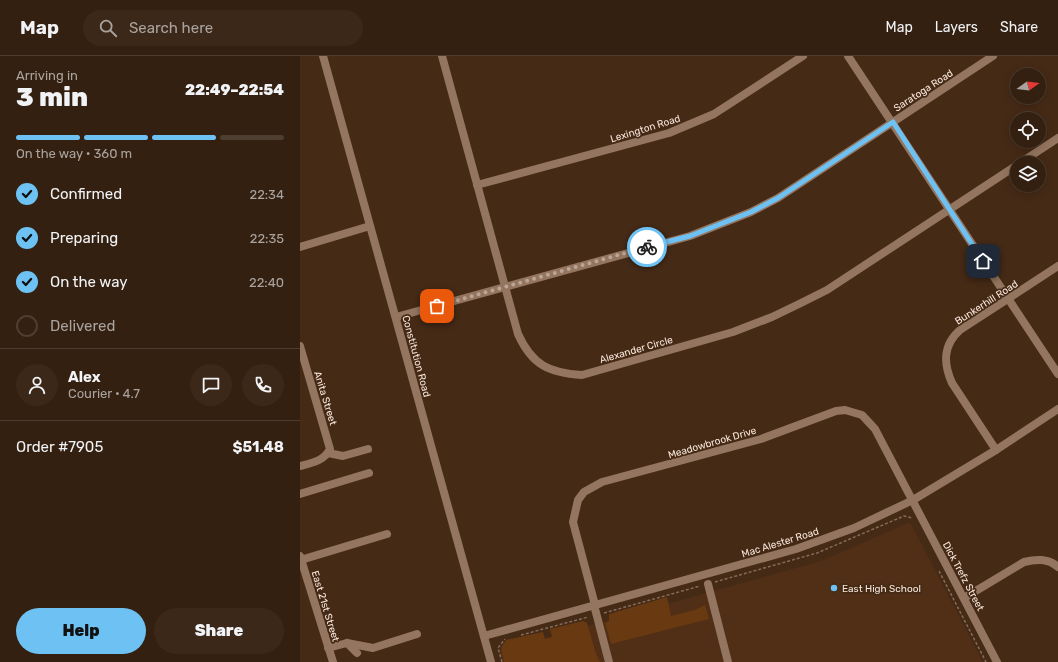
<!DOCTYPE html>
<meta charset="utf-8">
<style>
body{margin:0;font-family:Rubik,sans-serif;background:#3c2819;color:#f1f3f6;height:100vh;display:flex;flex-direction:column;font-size:15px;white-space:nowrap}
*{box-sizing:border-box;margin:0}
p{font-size:13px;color:#a9a39f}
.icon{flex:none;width:22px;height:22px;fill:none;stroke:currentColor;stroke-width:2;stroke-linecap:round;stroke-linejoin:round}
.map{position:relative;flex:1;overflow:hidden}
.panel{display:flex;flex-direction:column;background:#342010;width:300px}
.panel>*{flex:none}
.needle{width:26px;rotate:75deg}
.controls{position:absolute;left:710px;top:12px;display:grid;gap:8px}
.controls a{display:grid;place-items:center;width:36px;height:36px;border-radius:50%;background:#342010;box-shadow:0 2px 10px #0003,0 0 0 1px #4e3e30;font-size:20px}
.pin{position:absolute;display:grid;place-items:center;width:34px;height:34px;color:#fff;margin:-17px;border-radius:8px;box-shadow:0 2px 6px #0006}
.courier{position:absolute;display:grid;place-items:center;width:40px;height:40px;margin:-20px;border:3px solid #6ec2f3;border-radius:50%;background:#fff;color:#222;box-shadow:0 1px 5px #0007}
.overview em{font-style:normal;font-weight:800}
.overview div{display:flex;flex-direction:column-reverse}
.overview{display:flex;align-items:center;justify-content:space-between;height:68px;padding:0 16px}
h1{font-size:26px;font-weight:800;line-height:30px}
.bar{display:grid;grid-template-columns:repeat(4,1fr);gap:6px 4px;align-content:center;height:48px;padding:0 16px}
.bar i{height:5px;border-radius:3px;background:#4e3e30}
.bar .current{background:#6ec2f3}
.bar p{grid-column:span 4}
.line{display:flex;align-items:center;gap:10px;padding:0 16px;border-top:1px solid #4e3e30}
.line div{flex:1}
.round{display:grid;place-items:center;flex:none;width:42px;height:42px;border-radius:21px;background:#3c2819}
ol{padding:0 16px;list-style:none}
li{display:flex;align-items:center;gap:12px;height:44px}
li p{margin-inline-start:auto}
li .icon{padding:4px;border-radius:50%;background:#6ec2f3;color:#111;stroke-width:4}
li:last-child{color:#a9a39f}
li i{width:22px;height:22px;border:2px solid #4e3e30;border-radius:50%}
.primary-button{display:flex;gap:8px;margin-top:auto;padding:8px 16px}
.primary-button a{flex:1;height:46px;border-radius:24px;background:#6ec2f3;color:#111;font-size:16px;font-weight:800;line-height:46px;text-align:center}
.primary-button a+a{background:#3c2819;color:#f1f3f6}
header{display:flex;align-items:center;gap:24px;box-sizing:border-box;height:56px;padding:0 20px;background:#342010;border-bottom:1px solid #4e3e30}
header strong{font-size:19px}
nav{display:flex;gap:22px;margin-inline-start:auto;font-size:14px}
.search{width:280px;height:36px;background:#3c2819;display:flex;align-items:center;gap:10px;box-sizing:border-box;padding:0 14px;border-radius:22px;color:#a9a39f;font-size:15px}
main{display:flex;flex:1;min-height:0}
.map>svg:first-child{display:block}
.built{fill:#502f16}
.green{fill:#693911}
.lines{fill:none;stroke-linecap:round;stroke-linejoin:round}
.path{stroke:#836c5a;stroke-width:1.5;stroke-dasharray:3 2;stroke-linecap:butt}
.minor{stroke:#94755f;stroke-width:8}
.done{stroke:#baa596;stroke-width:4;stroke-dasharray:0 7.2}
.route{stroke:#6ec2f3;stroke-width:5}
.poi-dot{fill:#6ec2f3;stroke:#452a16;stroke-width:1.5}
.labels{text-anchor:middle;stroke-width:3.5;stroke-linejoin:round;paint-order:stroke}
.street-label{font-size:10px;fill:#f9e7db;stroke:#452a16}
.poi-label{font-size:10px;fill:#f9e7db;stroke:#452a16;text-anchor:start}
</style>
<header>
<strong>Map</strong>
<div class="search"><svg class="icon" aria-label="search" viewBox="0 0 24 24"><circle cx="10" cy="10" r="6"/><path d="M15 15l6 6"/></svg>Search here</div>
<nav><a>Map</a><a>Layers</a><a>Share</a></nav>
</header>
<main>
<section class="panel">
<div class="overview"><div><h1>3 min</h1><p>Arriving in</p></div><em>22:49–22:54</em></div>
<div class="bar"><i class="current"></i><i class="current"></i><i class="current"></i><i></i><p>On the way · 360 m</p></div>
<ol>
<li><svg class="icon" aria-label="check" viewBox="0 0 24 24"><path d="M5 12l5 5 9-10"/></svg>Confirmed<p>22:34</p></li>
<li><svg class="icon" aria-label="check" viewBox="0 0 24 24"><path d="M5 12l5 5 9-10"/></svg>Preparing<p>22:35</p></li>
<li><svg class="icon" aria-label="check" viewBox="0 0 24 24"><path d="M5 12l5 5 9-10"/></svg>On the way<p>22:40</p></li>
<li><i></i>Delivered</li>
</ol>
<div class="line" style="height:72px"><a class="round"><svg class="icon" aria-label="person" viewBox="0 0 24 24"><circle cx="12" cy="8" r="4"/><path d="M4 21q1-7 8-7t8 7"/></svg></a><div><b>Alex</b><p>Courier · 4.7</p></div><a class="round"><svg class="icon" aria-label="chat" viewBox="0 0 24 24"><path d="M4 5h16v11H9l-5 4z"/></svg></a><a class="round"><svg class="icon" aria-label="phone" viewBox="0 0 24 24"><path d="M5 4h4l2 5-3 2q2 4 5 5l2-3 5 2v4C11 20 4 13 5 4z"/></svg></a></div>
<div class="line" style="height:52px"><div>Order #7905</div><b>$51.48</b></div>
<div class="primary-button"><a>Help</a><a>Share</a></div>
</section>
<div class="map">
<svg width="758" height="606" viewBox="0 0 758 606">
<rect width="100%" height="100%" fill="#452a16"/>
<!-- built -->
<polygon class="built" points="610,466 683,606 202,606 199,595 521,505"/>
<!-- green -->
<g class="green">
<polygon points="367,541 371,560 395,554 405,549 409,563 311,588 305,567 309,565 309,558"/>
<polygon points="283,565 287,567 296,598 300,606 204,606 201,592 206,584 243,576 245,583 252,581 250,573"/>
</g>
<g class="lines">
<!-- path -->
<g class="path">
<polyline points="639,515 686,606"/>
<polyline points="415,526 517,497 604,460 612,462"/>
<polyline points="304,557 400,530"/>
<polyline points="221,579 288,561"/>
<polyline points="202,606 198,592 205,583"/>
</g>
<!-- minor -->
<g class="minor">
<polyline points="23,0 191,606"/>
<path d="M142,0L218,278C232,309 249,317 282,319L433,276L472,261L501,247L527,234L717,109"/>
<polyline points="548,0 758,318"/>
<polyline points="720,107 758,82"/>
<polyline points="177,129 369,77 414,58 503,0"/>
<polyline points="0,191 70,170"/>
<polyline points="96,261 390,180 451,156 478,142 693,0"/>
<path d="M0,290L30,393C24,405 12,407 0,410"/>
<path d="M696,394L652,327C643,307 643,289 660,274L758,210"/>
<polyline points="28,397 43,400 68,393"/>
<polyline points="0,438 69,417"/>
<polyline points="0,500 33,606"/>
<polyline points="1,504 87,478"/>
<polyline points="408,528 428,606"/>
<path d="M664,542L724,506C736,503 748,502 758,511"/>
<polyline points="294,549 309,606"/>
<polyline points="295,549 273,466 278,444 284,436 302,426 461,383 536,355 545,354 562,359 575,373 697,606"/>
<polyline points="184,580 496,493 554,472 613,444 696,394 758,353"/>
<polyline points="47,587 57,597"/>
<polyline points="28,592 47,587 73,592 117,578"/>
</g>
</g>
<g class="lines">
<!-- done -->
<polyline class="done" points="137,250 347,191"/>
<!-- route -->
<polyline class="route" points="347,191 390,180 451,156 478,142 593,66 683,205"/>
</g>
<!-- markers -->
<circle class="poi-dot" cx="534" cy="532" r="4"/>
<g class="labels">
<!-- street labels -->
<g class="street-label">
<text transform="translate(623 34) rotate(-33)" y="4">Saratoga Road</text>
<text transform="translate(345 72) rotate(-17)" y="4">Lexington Road</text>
<text transform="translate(686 246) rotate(-33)" y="4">Bunkerhill Road</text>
<text transform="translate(336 293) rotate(-16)" y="4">Alexander Circle</text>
<text transform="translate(117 300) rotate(75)" y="4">Constitution Road</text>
<text transform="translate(26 342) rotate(73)" y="4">Anita Street</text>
<text transform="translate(412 386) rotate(-16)" y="4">Meadowbrook Drive</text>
<text transform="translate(480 486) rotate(-17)" y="4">Mac Alester Road</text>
<text transform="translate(664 520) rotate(62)" y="4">Dick Trefz Street</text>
<text transform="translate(26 550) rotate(73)" y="4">East 21st Street</text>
</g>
<!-- poi labels -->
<g class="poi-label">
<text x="542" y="536">East High School</text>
</g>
</g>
</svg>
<div class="controls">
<a><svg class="needle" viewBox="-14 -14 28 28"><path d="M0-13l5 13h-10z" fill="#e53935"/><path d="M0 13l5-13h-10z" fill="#a9a39f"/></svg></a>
<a><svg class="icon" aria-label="locate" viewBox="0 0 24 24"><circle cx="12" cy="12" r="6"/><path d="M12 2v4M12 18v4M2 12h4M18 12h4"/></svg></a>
<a><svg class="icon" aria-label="layers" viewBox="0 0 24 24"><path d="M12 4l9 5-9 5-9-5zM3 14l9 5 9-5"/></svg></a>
</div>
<div class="pin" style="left:137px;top:250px;background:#ea580c"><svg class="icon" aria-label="bag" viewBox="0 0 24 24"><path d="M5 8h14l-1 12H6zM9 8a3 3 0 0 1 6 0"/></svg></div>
<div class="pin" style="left:683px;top:205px;background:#1f2937"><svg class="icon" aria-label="home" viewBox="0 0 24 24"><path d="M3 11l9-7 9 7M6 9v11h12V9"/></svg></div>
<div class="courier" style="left:347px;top:191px"><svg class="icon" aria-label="bike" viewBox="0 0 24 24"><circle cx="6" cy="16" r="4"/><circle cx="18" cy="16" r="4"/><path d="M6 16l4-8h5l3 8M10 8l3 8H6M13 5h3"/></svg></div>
</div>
</main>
